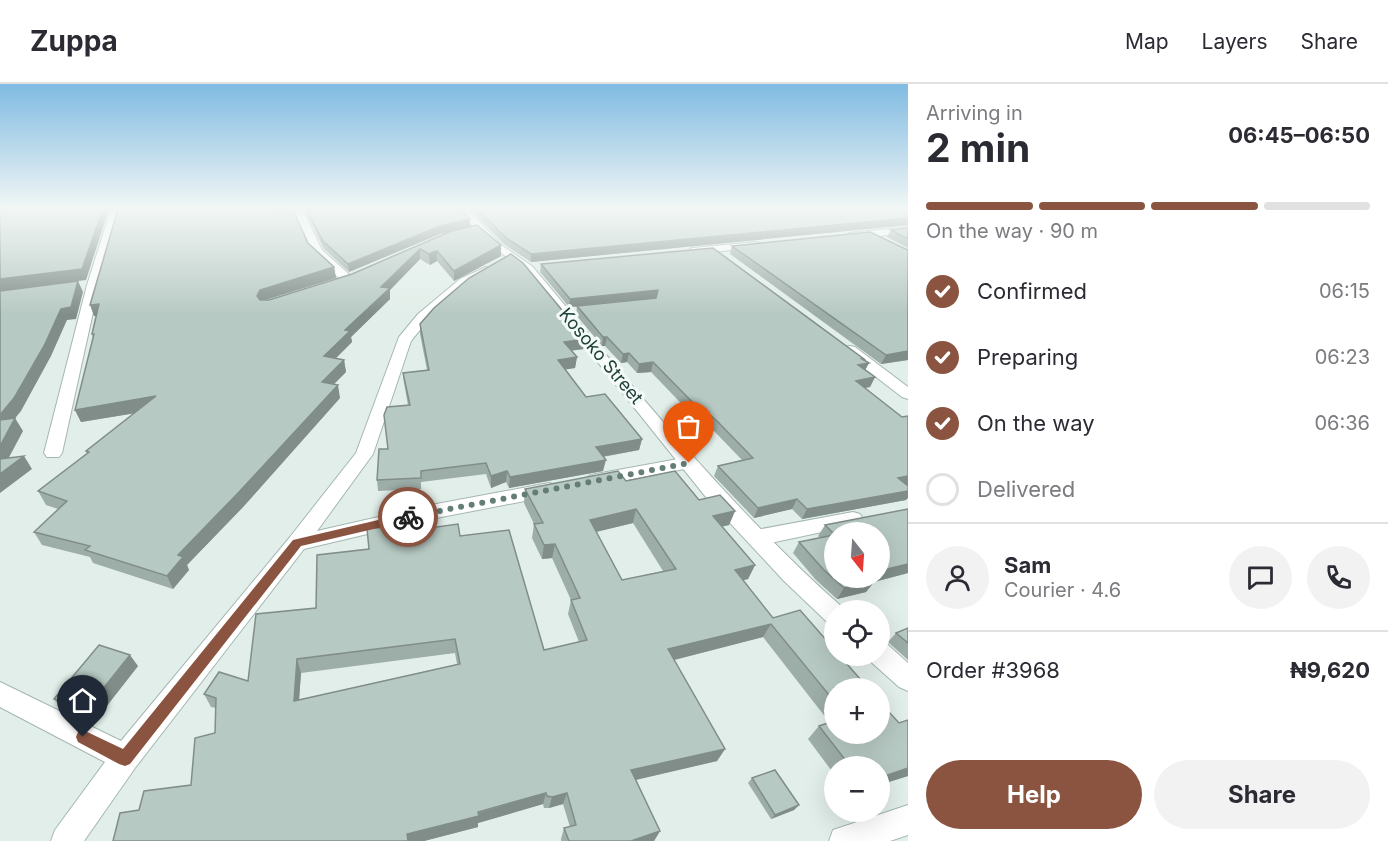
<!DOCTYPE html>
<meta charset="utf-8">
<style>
body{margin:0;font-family:Inter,sans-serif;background:#f2f2f3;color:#2b2b33;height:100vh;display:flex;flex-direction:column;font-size:22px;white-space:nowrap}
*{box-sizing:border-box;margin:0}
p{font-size:20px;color:#7c7c81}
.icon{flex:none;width:33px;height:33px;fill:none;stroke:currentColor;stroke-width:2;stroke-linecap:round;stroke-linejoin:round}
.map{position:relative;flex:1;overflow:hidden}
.sheet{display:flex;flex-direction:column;background:#fff;width:480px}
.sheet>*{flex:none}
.needle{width:39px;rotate:163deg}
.buttons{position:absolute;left:824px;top:438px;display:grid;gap:12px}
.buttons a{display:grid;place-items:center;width:66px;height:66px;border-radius:50%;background:#fff;box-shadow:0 6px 24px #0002;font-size:30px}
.pin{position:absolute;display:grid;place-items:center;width:51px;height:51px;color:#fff;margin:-62px -26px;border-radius:50% 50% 50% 0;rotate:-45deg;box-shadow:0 0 6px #0007}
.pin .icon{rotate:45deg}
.courier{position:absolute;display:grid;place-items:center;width:60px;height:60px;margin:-30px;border:4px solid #8a5440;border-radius:50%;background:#fff;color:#222;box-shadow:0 2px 8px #0007}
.headline em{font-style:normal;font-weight:700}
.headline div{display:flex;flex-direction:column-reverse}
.headline{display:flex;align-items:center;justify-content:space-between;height:102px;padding:0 18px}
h1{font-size:39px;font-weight:700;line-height:45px}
.bar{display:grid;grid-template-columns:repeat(4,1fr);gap:9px 6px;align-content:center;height:72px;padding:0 18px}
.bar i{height:8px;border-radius:4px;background:#e1e1e2}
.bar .current{background:#8a5440}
.bar p{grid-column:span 4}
.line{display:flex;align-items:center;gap:15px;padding:0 18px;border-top:2px solid #e1e1e2}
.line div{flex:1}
.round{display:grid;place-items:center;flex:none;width:63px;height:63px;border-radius:32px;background:#f2f2f3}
ol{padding:0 18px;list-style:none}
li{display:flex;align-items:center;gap:18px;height:66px}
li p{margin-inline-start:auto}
li .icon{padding:6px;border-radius:50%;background:#8a5440;color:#fff;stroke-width:4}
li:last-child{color:#7c7c81}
li i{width:33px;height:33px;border:3px solid #e1e1e2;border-radius:50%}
.cta{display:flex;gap:12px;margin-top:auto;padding:12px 18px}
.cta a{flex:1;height:69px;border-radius:36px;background:#8a5440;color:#fff;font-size:24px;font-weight:700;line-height:69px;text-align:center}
.cta a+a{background:#f2f2f3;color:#2b2b33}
header{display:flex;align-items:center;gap:36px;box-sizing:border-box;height:84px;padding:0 30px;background:#fff;border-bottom:2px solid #e1e1e2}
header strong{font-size:28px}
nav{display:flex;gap:33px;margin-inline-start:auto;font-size:21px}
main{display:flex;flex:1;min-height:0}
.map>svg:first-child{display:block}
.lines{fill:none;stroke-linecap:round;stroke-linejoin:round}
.minor-casing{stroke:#a4b7b1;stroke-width:2}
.tertiary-casing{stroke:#a4b7b1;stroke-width:2}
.minor{fill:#fff;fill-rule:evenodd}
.tertiary{fill:#fff;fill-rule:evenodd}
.wall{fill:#9dada8;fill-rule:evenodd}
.shaded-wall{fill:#808d88}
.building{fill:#b7c9c3;stroke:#808d88;stroke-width:1.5;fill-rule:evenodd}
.route{fill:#8a5440}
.done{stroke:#647e77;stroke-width:6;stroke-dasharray:0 10.8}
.labels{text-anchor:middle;stroke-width:6;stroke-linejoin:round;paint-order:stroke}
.street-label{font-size:18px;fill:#20413a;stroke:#f3faf7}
</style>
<header>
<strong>Zuppa</strong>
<nav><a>Map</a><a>Layers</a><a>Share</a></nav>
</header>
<main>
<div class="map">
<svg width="908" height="757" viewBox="0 0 908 757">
<rect width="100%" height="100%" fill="#e2eee9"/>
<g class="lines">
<defs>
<g id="minor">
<polygon points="111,125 121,125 99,201 62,369 59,373 47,373 44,369 87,201"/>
<polygon points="292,125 302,125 322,166 352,193 352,199 344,199 313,170"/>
<polygon points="908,143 908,149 850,155 845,152 850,149"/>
<polygon points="757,158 762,161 761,163 692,170 687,167 692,164"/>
<polygon points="486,183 492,186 490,188 468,201 428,236 411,257 373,370 317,447 431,421 549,399 556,401 558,406 556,411 431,435 304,465 135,684 84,757 51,757 55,746 105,678 0,623 0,598 121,657 290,453 356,369 399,253 418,230 460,195"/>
<polygon points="850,262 855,263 908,303 908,315 902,313 845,269 843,266 845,263"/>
<polygon points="689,373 695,375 698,379 695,383 596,402 589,400 587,396 589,392 596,390"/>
<polygon points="853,428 860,430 863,435 860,440 756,462 749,459 746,454 749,449 756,446"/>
<polygon points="908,721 908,751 890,757 829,757 833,746"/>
</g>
<g id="tertiary">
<path d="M457,125H467L504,163L532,182C631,300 726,420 842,523L844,526H834V540L826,537L784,497L705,412L524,186L489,160Z"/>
<polygon points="879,558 888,561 908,579 908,607 899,603 870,577 868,572 879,572"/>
</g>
</defs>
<!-- minor casing -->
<use href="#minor" class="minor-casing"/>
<!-- tertiary casing -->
<use href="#tertiary" class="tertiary-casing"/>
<!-- minor -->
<use href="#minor" class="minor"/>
<!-- tertiary -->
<use href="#tertiary" class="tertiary"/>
</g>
<!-- wall -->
<g class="wall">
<polygon points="470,125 908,125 908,141 531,178 505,161"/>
<polygon points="307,126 470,142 501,172 454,197 437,177 430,181 420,175 390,206 390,215 351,253 352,258 336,274 344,276 346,288 334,300 340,314 244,422 187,481 189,486 173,505 93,479 90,473 42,461 34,448 58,425 46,421 38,407 87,370 86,367 134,329 81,338 75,326 93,254 92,250 96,232 94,232 275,128 334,183 336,194 265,216 269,216 352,190 462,145 440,150 349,188 324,165 308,133"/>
<polygon points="908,144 908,164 887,153 891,146"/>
<polygon points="732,162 908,276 881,280 730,170"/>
<polygon points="713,164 869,279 865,286 875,293 870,303 865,304 902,333 907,401 906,416 802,435 792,425 754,434 714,392 718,382 742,376 715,348 704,338 700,339 651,288 637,289 627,278 621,279 605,262 602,262 576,231 577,222 585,222 569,223 540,188 541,180"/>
<polygon points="420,240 586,255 584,265 571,266 577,273 575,284 565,285 586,313 642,355 639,366 603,373 603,387 509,404 506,398 491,404 486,390 421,398 421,405 378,407 377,396 388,365 408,321 404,299 403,289 427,286 420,250"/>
<path d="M626,397L699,416L735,427L729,441L722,442L755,481L748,495L743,496L773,534L834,604V650L908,692L879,701V682H834V690L808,655L819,642L830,639L763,553L674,576L725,665L717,677L636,696L660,747L654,757H561V755L564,744L570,743L563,720L549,724H544L543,720L478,739V743L424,757H113L139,726L191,701L215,649L216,624L211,623L204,610L248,597L369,465L386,450L460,452L544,566L579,558L568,530L571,516L552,474L542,475L532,454L534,440L524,419L525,405ZM633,439L663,487L622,496L596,448ZM455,569L457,580L299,616L301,589Z"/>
<path d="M908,425V489L874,498L866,508L837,515L816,496L793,469L799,458L820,454L818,452L825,441ZM834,448L879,494H834Z"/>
<polygon points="908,544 908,576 888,558 896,549"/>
<polygon points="138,582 95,637 63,626 54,615"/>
<polygon points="752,694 799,721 794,726 771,735 748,699"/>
</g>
<!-- shaded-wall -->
<g class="shaded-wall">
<polygon points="103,125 109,125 86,196 78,197 83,208 76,235 67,236 51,272 21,327 3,349 0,344 0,195"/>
<polygon points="908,134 908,141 531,178 531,170"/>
<polygon points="470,135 470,143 440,150 349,188 348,180 440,142"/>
<polygon points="501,161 501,172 454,197 454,187"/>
<polygon points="420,165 420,175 390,206 390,215 351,253 352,258 326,284 324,272 381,203"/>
<polygon points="437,167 437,177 430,181 429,170"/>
<polygon points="334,183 336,194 262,217 259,223 257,212 260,206"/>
<polygon points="658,206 656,214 569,223 570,215"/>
<polygon points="99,220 104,231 94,232 90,221"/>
<polygon points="603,253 607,253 605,262 602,262"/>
<polygon points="586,255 584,265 562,268 564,258"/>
<polygon points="908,267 908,276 881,280 886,271"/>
<polygon points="629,269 627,278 621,279 623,270"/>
<polygon points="577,273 575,284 556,287 558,276"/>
<polygon points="862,275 864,275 861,281 869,279 864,288 853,290"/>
<polygon points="344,276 346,288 324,310 322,298"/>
<polygon points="653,278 651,288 637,289 639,280"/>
<polygon points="875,293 870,303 851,306 856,297"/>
<polygon points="338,301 340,314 244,422 187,481 189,486 173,505 167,492 178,471"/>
<polygon points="156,312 161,325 81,338 75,326"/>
<polygon points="707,328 704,338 700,339 703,329"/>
<polygon points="15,334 23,347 6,379 24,372 32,385 0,409 0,362"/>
<polygon points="642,355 639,366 594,374 596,363"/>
<polygon points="606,376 603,387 509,404 510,393"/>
<polygon points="507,387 506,398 491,404 491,392"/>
<polygon points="908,392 908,401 892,404 898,394"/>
<polygon points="908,407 908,414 906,416 802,435 807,425"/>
<polygon points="797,415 792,425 754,434 758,424"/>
<polygon points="636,425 633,439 587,450 590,436"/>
<polygon points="735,427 729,441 708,446 713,432"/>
<polygon points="555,460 552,474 542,475 544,461"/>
<polygon points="908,480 908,489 874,498 866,508 837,515 844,504 866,494 879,494 879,487"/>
<polygon points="755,481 748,495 729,500 735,486"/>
<polygon points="771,540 763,553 662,579 668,565"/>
<polygon points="130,571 138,582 95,637 86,626"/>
<polygon points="297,575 301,589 298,630 294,617"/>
<polygon points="725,665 717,677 626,698 631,686"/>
<polygon points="908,684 908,692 879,701 879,697 885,692"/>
<polygon points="546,709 543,720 478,739 478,743 424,757 408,757 407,750"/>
<polygon points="567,709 563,720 549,724 552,713"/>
<polygon points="799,721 794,726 771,735 775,731"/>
<polygon points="660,747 654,757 631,757"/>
</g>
<!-- building -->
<g class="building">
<polygon points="0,125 103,125 82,185 0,195"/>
<polygon points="118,125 274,125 275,128 293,126 308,159 334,183 260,206 257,212 260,216 269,216 352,190 449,148 477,141 501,161 454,187 437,167 429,170 420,165 381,203 390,204 345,246 350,247 324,272 344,276 322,298 338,301 239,408 178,471 183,473 167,492 85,466 90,462 34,448 67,417 38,407 89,368 86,367 156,312 75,326 94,250 92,250 99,220 90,221"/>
<polygon points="313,125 461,125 470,135 440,142 348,180 323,157 307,126"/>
<polygon points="477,125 908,125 908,134 531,170 506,154"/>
<polygon points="908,144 908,155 891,146"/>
<polygon points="870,148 908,166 908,267 886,271 732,162"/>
<polygon points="713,164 864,275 862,275 869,279 858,281 875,293 856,297 902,333 908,332 908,392 898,394 908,402 908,407 807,425 797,415 758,424 718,382 753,374 718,338 707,328 703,329 653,278 639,280 629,269 623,270 607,253 603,253 577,222 656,214 658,206 570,215 541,180"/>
<polygon points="511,170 523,179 586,255 564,258 577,273 558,276 586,313 605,310 642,355 596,363 606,376 510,393 507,387 491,392 486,379 421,387 421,394 377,396 379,365 388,365 384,331 387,323 410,321 403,289 429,286 420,240 434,224 469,194"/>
<polygon points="78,197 71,223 61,225 45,260 14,314 0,331 0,207"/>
<polygon points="15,334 0,362 0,336"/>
<polygon points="24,372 0,390 0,375"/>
<path d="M618,387L626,397L675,387L699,416L720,411L735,427L713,432L755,481L735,486L773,534L800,526L834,565V572H840L868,604H834V617L771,540L668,565L725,665L631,686L660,747L631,757H569L564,744L576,741L567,709L552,713L547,712L546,709L478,728L479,732L407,750L408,757H113L120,729L139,726L144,707L191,701L195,654L215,649L216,614L204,610L219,588L248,597L256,530L316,524L317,471L369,465L367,445L385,443L386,450L458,440L460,452L509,446L544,566L587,556L571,516L580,514L555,460L544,461L534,440L543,439L525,405ZM636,425L676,485L622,496L590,436ZM455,555L460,580L294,617L297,575Z"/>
<polygon points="908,425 908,480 879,487 879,448 834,448 834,450 825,441"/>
<polygon points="834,451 834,494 871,494 874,497 844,504 823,485 799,458"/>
<polygon points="908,544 908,559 896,549"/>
<polygon points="99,561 130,571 86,626 54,615"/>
<polygon points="879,617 899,639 908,636 908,684 885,692 879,684 879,682 878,682 875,678 864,682 850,682 819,642 834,637 834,650 879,650"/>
<polygon points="775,686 799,721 775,731 752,694"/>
</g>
<!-- sky -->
<linearGradient id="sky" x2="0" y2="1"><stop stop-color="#80bbe2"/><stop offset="0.54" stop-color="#f2f7f5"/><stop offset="1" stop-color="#f2f7f5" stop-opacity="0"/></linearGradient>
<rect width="908" height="231" fill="url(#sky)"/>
<!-- route -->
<polygon class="route" points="408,429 414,433 412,436 301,462 130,680 125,682 119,680 78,658 76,653 78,648 83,646 123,665 293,456"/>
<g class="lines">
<!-- done -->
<polyline class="done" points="408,433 689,379"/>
</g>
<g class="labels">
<!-- street labels -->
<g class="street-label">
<text transform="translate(601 272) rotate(50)" y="6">Kosoko Street</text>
</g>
</g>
</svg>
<div class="buttons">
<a><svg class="needle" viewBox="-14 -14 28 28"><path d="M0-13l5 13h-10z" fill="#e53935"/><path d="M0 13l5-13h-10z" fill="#7c7c81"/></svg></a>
<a><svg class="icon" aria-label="locate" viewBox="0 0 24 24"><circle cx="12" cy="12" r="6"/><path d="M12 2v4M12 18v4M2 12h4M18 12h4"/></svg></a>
<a>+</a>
<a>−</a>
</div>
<div class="pin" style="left:689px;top:379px;background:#ea580c"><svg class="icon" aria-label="bag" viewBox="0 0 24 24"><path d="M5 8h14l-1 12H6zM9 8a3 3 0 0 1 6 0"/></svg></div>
<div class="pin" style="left:83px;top:653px;background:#1f2937"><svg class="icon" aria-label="home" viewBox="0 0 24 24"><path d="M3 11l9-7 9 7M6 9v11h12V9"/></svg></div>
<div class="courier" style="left:408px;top:433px"><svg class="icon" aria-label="bike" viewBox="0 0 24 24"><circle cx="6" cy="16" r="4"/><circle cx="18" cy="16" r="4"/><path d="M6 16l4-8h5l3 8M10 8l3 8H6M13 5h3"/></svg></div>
</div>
<section class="sheet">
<div class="headline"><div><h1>2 min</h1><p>Arriving in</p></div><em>06:45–06:50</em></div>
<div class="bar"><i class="current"></i><i class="current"></i><i class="current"></i><i></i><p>On the way · 90 m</p></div>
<ol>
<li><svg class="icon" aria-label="check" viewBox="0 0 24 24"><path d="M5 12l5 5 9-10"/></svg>Confirmed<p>06:15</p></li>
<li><svg class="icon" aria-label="check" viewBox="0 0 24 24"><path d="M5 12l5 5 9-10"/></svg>Preparing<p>06:23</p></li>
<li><svg class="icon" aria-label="check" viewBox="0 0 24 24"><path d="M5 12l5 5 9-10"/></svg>On the way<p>06:36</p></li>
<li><i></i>Delivered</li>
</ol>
<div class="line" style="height:108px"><a class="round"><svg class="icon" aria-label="person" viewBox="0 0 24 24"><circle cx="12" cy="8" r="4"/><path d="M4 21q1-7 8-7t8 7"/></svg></a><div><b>Sam</b><p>Courier · 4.6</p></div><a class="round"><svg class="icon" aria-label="chat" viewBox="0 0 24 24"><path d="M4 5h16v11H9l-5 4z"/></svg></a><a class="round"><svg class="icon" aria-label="phone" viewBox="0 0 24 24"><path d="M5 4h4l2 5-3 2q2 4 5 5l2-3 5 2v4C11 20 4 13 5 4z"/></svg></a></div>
<div class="line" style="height:78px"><div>Order #3968</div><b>₦9,620</b></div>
<div class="cta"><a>Help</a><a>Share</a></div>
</section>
</main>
